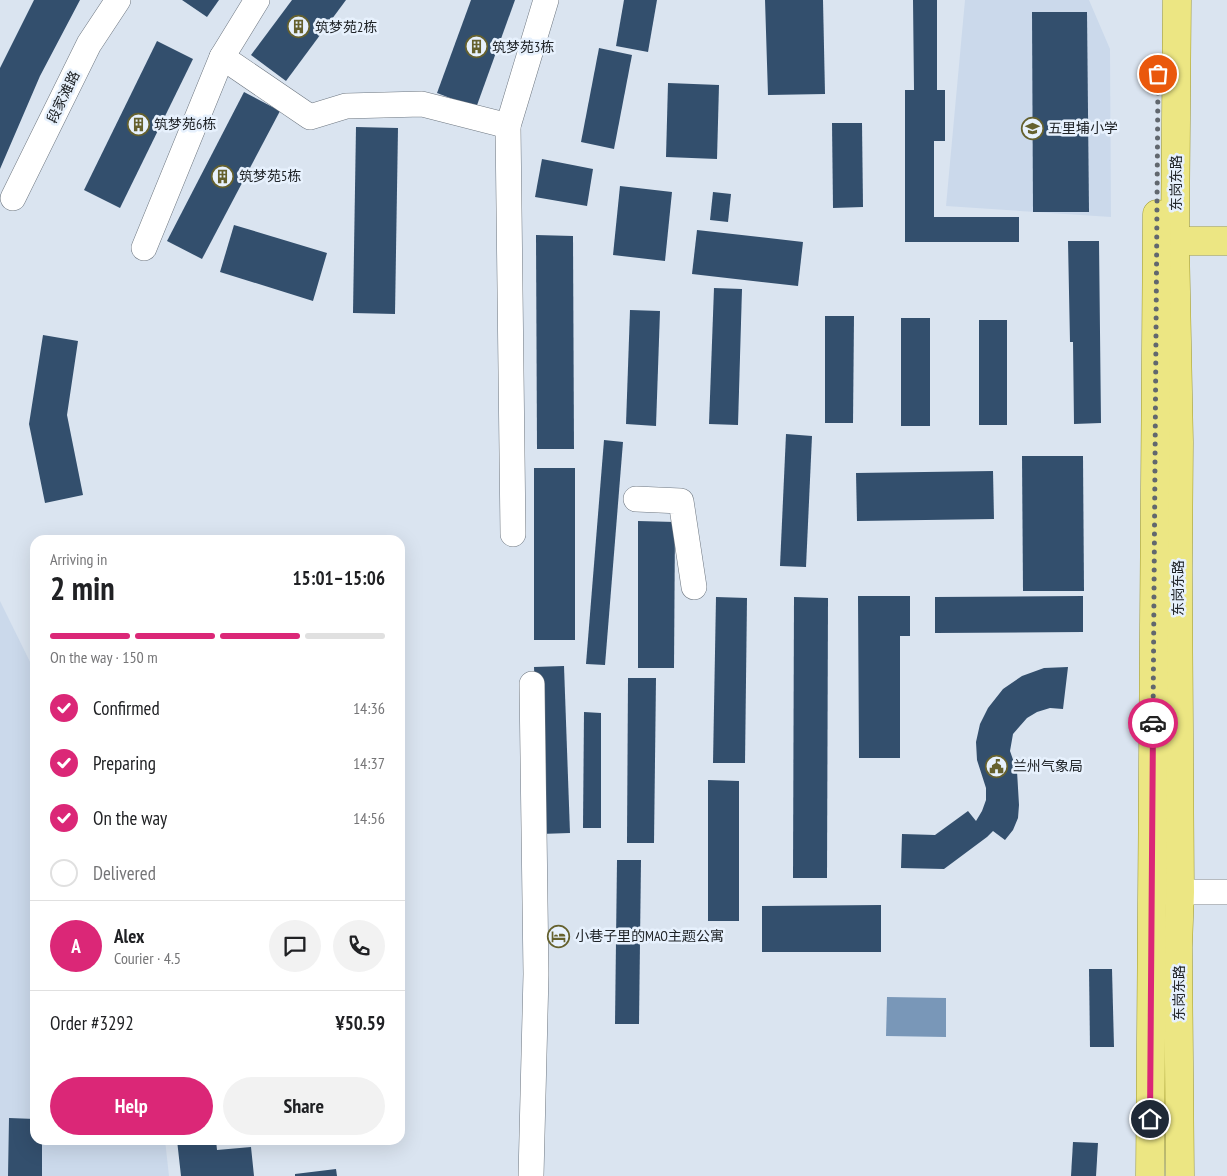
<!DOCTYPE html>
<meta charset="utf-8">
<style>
body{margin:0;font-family:"PT Sans Narrow","Noto Sans SC",sans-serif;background:#f2f2f2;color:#202124;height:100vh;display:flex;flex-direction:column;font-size:19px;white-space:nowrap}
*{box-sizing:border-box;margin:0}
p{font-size:16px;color:#757577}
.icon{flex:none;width:28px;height:28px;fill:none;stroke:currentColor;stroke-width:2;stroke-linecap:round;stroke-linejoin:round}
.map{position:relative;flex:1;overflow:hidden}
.panel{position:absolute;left:30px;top:535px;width:375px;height:610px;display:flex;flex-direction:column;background:#fff;border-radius:15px;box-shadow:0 5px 20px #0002}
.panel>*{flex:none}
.pin{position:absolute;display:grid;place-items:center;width:42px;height:42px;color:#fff;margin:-21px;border:2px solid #fff;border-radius:50%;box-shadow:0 1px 5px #0007}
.courier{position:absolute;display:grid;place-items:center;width:50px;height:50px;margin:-25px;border:4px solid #db2777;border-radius:50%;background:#fff;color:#222;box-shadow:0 1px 6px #0007}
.summary em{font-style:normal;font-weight:600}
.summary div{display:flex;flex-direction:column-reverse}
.summary{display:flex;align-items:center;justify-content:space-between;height:85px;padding:0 20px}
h1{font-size:32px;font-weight:600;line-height:38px}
.bar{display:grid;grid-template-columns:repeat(4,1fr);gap:8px 5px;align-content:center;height:60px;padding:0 20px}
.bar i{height:6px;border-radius:4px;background:#e0e0e0}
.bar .current{background:#db2777}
.bar p{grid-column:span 4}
.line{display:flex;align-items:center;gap:12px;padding:0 20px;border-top:1px solid #e0e0e0}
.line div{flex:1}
.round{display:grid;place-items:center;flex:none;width:52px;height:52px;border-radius:26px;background:#f2f2f2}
ol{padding:0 20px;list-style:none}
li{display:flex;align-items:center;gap:15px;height:55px}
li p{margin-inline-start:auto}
li .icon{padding:5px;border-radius:50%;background:#db2777;color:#fff;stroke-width:4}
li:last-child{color:#757577}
li i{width:28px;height:28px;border:2px solid #e0e0e0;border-radius:50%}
.button{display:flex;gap:10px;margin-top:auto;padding:10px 20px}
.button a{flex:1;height:58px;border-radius:30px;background:#db2777;color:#fff;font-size:20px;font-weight:600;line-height:58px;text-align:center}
.button a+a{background:#f2f2f2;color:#202124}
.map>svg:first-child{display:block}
.built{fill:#cbd9eb}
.water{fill:#7997b8}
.building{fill:#334f6d}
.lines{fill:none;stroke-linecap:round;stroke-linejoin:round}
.minor-casing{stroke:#6e7781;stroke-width:26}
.major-casing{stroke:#9d972d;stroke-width:29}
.minor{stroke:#fff;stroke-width:25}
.major{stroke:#ece683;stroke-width:28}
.done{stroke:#61676e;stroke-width:5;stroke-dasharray:0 9}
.route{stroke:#db2777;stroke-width:6}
.labels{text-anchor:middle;stroke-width:5;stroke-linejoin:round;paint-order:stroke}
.poi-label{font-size:14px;fill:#202428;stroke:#e7f1fd;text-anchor:start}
.street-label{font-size:14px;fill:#202428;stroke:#e7f1fd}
</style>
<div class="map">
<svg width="1227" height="1176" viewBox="0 0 1227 1176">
<rect width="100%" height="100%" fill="#dae4f0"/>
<!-- built -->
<g class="built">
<polygon points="965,0 1089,0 1110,49 1111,217 946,206"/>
<polygon points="0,601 35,672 35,1140 165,1140 169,1176 0,1176"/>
</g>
<!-- water -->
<polygon class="water" points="887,997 946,998 946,1037 886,1036"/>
<!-- building -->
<g class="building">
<polygon points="34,0 80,0 40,76 0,169 0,68"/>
<polygon points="182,0 219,0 207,17"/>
<polygon points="292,0 346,0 286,81 251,55"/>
<polygon points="471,0 515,0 476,108 437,93"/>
<polygon points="624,0 657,0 648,52 616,46"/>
<polygon points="765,0 823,0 825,94 768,95"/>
<polygon points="913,0 937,0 937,90 945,90 945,141 934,141 934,217 1019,217 1019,242 905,242 905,90 914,90"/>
<polygon points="1032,12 1087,12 1089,212 1033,212"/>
<polygon points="157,41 193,59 120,208 84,190"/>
<polygon points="599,48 632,55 614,149 581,142"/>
<polygon points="668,83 719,85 717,159 666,157"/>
<polygon points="244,92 280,111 202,259 167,241"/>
<polygon points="832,123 862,123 863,207 833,208"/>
<polygon points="356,127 398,128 395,314 353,313"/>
<polygon points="542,159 593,169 587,206 535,197"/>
<polygon points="620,186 672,192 665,261 613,255"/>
<polygon points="713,192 731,194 728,222 710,220"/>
<polygon points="234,225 327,253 313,301 220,272"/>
<polygon points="697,230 803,242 798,286 692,274"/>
<polygon points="536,235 573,236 574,449 537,449"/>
<polygon points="1068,241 1099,241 1101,423 1074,424 1073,342 1070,342"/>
<polygon points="714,288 742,289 738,425 709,424"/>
<polygon points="630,310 660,311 656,426 626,424"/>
<polygon points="825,316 854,316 853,423 825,423"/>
<rect x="901" y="318" width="29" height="108"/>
<rect x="979" y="320" width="28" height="105"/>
<polygon points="43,335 78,341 67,415 83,495 45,503 29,424"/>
<polygon points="786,434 812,436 806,567 780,566"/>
<polygon points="604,440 623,442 605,665 586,664"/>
<polygon points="1022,456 1083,456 1084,591 1023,591"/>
<rect x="534" y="468" width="41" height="172"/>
<polygon points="993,471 994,519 857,521 856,473"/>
<polygon points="638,521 675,522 674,668 638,668"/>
<polygon points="858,596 910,596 910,636 900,636 900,758 859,758"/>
<polygon points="1083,596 1083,632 935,633 935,597"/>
<polygon points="716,597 747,598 745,763 713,763"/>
<polygon points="794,597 828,598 827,878 793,878"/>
<polygon points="564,666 570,833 540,834 534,667"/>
<polygon points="1068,667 1063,709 1050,708 1037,712 1027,718 1013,734 1010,751 1017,771 1019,805 1018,818 1013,830 1005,840 993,831 987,837 944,869 901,868 902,834 935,835 968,811 976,821 982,811 986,800 986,788 977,760 976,742 980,724 988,708 1003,689 1022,676 1044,668"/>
<polygon points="628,678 656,678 654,843 627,843"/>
<polygon points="584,712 601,713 601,828 583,828"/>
<polygon points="708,780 739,781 739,921 708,921"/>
<polygon points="617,860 641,860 639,1024 615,1024"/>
<polygon points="881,905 881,952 762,952 762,906"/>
<polygon points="1089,969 1112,969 1114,1047 1090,1047"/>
<polygon points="9,1118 35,1119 35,1140 42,1140 42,1176 8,1176"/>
<polygon points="177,1140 216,1140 217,1150 251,1147 254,1176 181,1176"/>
<polygon points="1073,1142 1098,1143 1096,1176 1071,1176"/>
<polygon points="336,1169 337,1176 295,1176 295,1174"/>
</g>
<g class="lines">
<defs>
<g id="minor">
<polyline points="222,57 310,117 346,106 422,104 508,126"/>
<polyline points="13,198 89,44 118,0"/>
<polyline points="144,248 222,57 257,0"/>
<polyline points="636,499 681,501 694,587"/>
<polyline points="513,534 508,126 546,0"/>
<polyline points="1160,892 1227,892"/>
<polyline points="531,1176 536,974 532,684"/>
</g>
<g id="major">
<polyline points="1177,0 1175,241 1179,442 1178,570 1180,892 1178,947 1180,1176"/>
<polyline points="1159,241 1227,241"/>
<polyline points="1150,1176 1157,214"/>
</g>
</defs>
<!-- minor casing -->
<use href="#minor" class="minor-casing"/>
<!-- major casing -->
<use href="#major" class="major-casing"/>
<!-- minor -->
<use href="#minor" class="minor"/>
<!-- major -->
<use href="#major" class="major"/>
</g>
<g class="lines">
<!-- done -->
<polyline class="done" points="1153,723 1158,74"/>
<!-- route -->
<polyline class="route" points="1150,1119 1153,723"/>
</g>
<!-- icons -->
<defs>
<symbol id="building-ring" viewBox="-11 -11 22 22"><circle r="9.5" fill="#e7f1fd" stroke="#65612e" stroke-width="1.5"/><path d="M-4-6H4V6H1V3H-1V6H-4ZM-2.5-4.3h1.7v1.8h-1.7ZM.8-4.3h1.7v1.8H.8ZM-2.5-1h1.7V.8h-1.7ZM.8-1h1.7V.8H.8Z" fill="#65612e"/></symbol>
<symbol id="school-ring" viewBox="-11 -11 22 22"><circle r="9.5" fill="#e7f1fd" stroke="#65612e" stroke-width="1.5"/><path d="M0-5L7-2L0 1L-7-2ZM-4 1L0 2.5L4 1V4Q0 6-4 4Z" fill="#65612e"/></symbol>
<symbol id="civic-ring" viewBox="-11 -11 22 22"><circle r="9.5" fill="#e7f1fd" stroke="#65612e" stroke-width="1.5"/><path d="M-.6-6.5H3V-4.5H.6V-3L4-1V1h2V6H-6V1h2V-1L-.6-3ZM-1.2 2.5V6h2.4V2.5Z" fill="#65612e"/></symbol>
<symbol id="hotel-ring" viewBox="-11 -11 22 22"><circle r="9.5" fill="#e7f1fd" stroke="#65612e" stroke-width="1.5"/><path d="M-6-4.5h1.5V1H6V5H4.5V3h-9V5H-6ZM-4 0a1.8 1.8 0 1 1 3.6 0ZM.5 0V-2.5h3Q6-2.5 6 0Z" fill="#65612e"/></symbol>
</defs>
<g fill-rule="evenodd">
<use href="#building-ring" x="286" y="14" width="25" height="25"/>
<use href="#building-ring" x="464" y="34" width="25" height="25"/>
<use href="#building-ring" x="126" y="112" width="25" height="25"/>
<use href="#school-ring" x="1020" y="116" width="25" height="25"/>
<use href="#building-ring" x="210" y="164" width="25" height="25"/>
<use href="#civic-ring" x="984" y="754" width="25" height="25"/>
<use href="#hotel-ring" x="546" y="924" width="25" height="25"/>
</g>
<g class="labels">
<!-- poi labels -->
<g class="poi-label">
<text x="315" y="32">筑梦苑2栋</text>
<text x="492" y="52">筑梦苑3栋</text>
<text x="154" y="129">筑梦苑6栋</text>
<text x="1048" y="133">五里埔小学</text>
<text x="239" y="181">筑梦苑5栋</text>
<text x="1013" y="771">兰州气象局</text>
<text x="575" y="941">小巷子里的MAO主题公寓</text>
</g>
<!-- street labels -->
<g class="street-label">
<text transform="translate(63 97) rotate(-64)" y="5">段家滩路</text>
<text transform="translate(1176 183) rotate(-90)" y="5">东岗东路</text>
<text transform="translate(1178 588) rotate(-90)" y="5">东岗东路</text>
<text transform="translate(1179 993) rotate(-90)" y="5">东岗东路</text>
</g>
</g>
</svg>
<div class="pin" style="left:1158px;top:74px;background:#ea580c"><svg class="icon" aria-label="bag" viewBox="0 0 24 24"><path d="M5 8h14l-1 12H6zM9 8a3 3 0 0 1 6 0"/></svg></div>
<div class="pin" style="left:1150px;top:1119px;background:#1f2937"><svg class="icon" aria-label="home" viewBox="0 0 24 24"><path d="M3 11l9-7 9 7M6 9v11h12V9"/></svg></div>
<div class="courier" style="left:1153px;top:723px"><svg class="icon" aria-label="car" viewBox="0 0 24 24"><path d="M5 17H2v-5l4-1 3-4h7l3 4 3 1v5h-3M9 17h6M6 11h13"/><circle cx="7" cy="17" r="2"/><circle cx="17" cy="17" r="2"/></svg></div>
<section class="panel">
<div class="summary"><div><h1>2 min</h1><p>Arriving in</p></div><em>15:01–15:06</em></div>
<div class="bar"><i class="current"></i><i class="current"></i><i class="current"></i><i></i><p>On the way · 150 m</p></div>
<ol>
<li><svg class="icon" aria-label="check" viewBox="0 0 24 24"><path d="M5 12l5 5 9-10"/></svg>Confirmed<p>14:36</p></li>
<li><svg class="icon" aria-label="check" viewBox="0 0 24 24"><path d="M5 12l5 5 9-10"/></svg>Preparing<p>14:37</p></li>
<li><svg class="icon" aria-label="check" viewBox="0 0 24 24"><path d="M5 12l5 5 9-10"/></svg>On the way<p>14:56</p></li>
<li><i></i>Delivered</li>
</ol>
<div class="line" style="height:90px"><b class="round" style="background:#db2777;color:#fff">A</b><div><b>Alex</b><p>Courier · 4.5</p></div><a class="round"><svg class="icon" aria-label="chat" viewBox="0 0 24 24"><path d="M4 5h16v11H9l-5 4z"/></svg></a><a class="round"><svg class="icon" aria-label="phone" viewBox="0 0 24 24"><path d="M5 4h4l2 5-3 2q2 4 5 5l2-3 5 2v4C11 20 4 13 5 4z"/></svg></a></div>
<div class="line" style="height:65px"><div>Order #3292</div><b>¥50.59</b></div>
<div class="button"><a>Help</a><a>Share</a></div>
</section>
</div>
